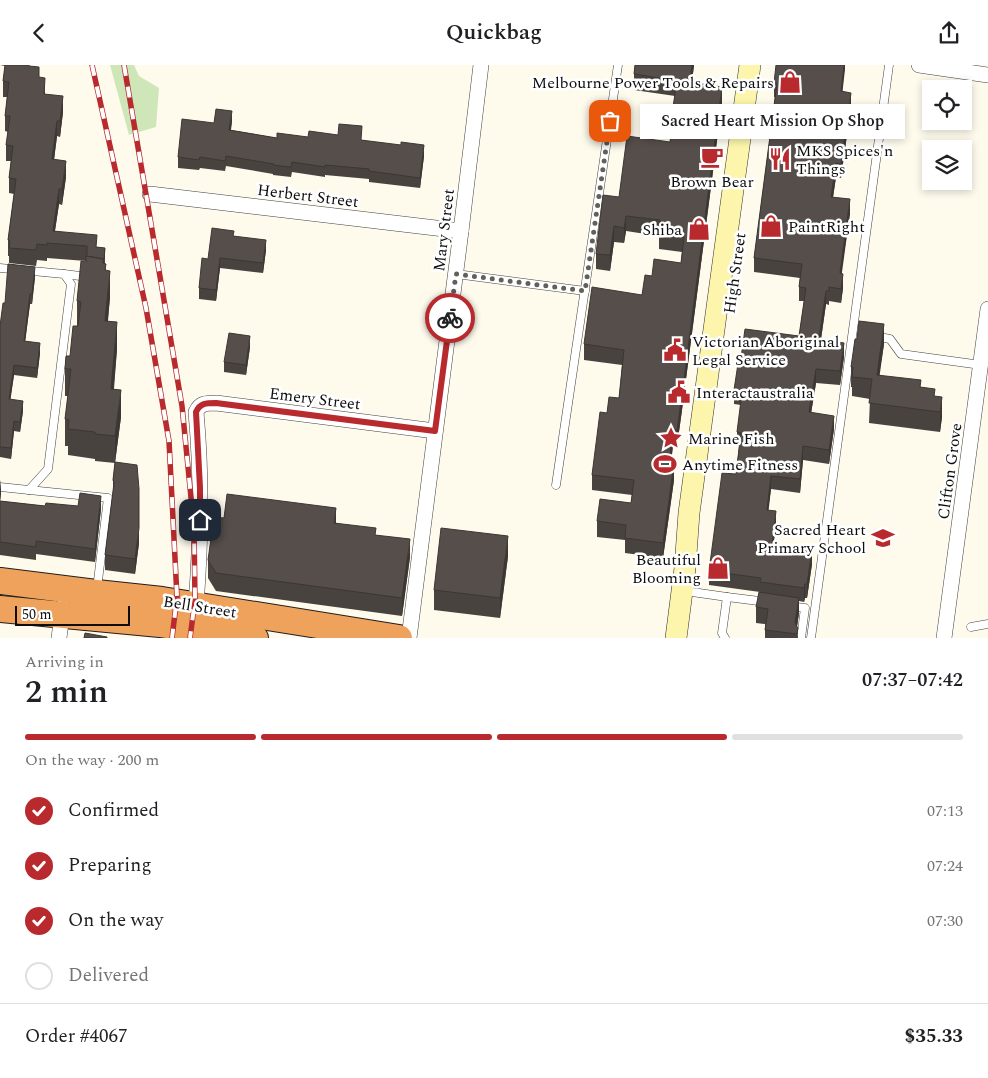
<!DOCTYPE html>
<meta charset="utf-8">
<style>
body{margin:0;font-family:Spectral,serif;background:#f2f2f2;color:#202124;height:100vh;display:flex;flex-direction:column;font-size:19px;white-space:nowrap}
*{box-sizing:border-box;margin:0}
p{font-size:16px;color:#757577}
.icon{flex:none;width:28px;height:28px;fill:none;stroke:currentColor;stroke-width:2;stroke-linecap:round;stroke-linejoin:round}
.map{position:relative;height:573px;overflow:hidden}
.sheet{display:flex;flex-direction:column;background:#fff;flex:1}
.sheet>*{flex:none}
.tools{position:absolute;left:922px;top:15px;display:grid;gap:10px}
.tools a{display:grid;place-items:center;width:50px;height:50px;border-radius:0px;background:#fff;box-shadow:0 2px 8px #0003;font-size:25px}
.scale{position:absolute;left:15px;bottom:12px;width:115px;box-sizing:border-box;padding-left:5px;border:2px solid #0d0d0d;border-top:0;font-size:14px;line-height:18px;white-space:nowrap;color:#0d0d0d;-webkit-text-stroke:4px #fff;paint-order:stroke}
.pin{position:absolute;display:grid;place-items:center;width:42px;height:42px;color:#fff;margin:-21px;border-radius:10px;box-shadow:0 2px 8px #0006}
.courier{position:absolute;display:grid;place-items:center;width:50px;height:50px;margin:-25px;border:4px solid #b82a2d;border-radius:50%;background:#fff;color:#222;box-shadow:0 1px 6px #0007}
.bubble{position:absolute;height:35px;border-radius:0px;background:#fff;box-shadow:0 2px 8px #0003;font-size:16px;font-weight:600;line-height:35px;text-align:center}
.summary em{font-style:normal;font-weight:600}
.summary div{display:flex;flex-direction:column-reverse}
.summary{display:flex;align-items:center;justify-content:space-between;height:85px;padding:0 25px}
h1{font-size:32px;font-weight:600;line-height:38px}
.bar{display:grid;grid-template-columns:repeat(4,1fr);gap:8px 5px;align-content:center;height:60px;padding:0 25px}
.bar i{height:6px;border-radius:4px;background:#e0e0e0}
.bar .selected{background:#b82a2d}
.bar p{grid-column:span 4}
.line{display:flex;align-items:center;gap:12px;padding:0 25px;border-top:1px solid #e0e0e0}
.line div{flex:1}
ol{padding:0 25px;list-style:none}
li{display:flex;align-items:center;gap:15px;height:55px}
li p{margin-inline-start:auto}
li .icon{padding:5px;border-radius:50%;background:#b82a2d;color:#fff;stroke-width:4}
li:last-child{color:#757577}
li i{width:28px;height:28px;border:2px solid #e0e0e0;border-radius:50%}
header{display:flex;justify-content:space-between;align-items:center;height:65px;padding:0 25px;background:#fff;font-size:22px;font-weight:600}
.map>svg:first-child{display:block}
.green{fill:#cfe7b8}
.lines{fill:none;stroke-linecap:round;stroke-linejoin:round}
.lane-casing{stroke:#404040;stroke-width:9}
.street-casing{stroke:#404040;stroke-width:16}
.secondary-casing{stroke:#2f2f2f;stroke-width:22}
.highway-casing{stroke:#1e1e1e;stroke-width:28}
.lane{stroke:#fff;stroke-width:8}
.street{stroke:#fff;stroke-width:15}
.secondary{stroke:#fcf5ab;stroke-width:21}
.highway{stroke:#efa25b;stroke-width:26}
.rail-casing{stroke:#b82a2d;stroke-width:5.5}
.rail{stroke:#fff;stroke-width:4;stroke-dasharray:11;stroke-linecap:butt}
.wall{fill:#494340}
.shaded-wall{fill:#3c3734}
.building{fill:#554e4a;stroke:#3c3734}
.done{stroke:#61605b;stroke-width:5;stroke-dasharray:0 9}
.route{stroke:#b82a2d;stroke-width:6}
.labels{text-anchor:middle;stroke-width:5;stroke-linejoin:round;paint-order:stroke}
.poi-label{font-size:16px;fill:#0d0d0d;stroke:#fff;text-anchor:start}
.street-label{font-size:16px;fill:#0d0d0d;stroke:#fff}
</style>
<header><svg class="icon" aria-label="back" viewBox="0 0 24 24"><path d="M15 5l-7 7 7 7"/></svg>Quickbag<svg class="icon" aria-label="share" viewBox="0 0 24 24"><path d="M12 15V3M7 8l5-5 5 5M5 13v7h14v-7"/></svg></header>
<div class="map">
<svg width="988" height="573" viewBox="0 0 988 573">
<rect width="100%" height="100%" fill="#fefbed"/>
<!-- green -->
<polygon class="green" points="110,0 134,0 139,11 159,23 156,62 129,70"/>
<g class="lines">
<defs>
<g id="lane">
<polyline points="0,203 64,209 71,219 48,404 29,425 0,422"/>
<polyline points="64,209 88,212"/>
<polyline points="456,209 585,226"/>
<polyline points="874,271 890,274 901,289 981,300"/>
<polyline points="556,420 618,0"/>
<polyline points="29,425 108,433 97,524"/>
<polyline points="685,526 727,532 722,568 725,573"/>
<polyline points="727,532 767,537"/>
<polyline points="788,541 805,543 801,573"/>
<polyline points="971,562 988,559"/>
<polyline points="811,573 889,0"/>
</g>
<g id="street">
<polyline points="919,0 988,10"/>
<polyline points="150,129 461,166"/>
<path d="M196,540C201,475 202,412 196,347C200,338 206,338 216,338L435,366"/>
<polyline points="59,573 63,542"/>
<polyline points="409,573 461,166 481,0"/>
<polyline points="944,573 988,244"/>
</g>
<polyline id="secondary" points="676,573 685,503 689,448 750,0"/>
<g id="highway">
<polyline points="0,516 96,528 162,535 399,573"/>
<polyline points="0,544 160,559 255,573"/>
</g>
</defs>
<!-- lane casing -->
<use href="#lane" class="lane-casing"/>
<!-- street casing -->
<use href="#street" class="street-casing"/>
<!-- secondary casing -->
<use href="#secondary" class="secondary-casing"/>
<!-- highway casing -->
<use href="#highway" class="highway-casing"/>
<!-- lane -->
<use href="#lane" class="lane"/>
<!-- street -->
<use href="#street" class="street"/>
<!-- secondary -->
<use href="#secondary" class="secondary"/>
<!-- highway -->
<use href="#highway" class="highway"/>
<defs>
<g id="rail">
<polyline points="92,0 146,243 169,376 177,532 172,573"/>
<polyline points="124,0 182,341 194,463 195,535 190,573"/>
</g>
</defs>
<!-- rail casing -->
<use href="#rail" class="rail-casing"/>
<!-- rail -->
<use href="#rail" class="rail"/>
</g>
<!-- wall -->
<g class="wall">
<polygon points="0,0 29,0 29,1 39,12 45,29 63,47 60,72 57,71 54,95 66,112 62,140 59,139 55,166 97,182 105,183 105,199 110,232 108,256 117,284 114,324 121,352 115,397 139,478 135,509 105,505 105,490 113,426 113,415 115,398 95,396 95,394 68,390 68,381 65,381 65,354 68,331 65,331 65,304 70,291 77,261 77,236 86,196 47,193 47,196 37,195 36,201 9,198 9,191 8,191 8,175 14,129 9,128 9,113 11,96 6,96 6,80 8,67 5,66 5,51 7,32 3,32 3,16 5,1"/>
<polygon points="635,0 694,0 692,17 722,37 682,345 677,381 673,380 671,399 674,415 663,493 625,488 625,475 597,472 597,456 631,438 632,430 592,425 592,410 607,348 619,333 622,300 584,295 584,279 642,230 652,211 681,198 682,187 659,184 659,171 626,166 624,178 614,177 610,206 596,204 596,189 619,132 670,77 671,69 662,68 662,53 673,42 675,31 634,25 634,9"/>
<polygon points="845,0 842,27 851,41 841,113 836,112 833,132 850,148 841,209 843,223 841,238 829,236 829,240 826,239 821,274 844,292 840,320 816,318 811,348 834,364 829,399 803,395 800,428 771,424 768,445 776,460 773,480 812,499 807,533 805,533 804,537 799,536 799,548 797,561 798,573 765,573 765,559 756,558 756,542 760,527 709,520 709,506 736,409 739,381 737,381 737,367 741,340 734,339 734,325 741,293 799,271 804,236 799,236 799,222 800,213 754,207 754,193 775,32 774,32 774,18"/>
<polygon points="232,56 231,65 277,73 308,72 362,75 424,91 420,123 369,117 369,114 325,110 325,112 292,107 291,112 273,110 273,109 226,101 225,106 200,103 199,105 178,103 178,92 214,58"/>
<polygon points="234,171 266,185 263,208 220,203 216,236 199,234 199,223 208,194"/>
<polygon points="35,212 32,239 30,239 25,276 40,288 37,313 14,310 10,335 23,346 20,367 14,366 11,394 0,392 0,261 5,238"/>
<polygon points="884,279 879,310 921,322 935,331 942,352 940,367 869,358 870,334 852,331 852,322 851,322 851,302"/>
<polygon points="250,282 246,310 224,307 224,297"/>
<polygon points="0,415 1,428 0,436 45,441 101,444 95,497 36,489 36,495 0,490"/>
<polygon points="336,458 376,470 410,492 402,551 216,526 208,513 208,495"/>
<polygon points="508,491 500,553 434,545 434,525"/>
</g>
<!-- shaded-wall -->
<g class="shaded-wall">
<polygon points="692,0 694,0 690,33 690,17"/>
<polygon points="844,0 845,0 845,4 841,40 841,26"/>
<polygon points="45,13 45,28 44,45 44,29"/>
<polygon points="722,22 722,37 682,345 677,381 677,365"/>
<polygon points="851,28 851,41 841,113 841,99"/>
<polygon points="63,31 63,47 60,72 60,56"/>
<polygon points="232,46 232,56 229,75 229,65"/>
<polygon points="57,56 57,71 52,110 52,94"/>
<polygon points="424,80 424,91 420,123 420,113"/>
<polygon points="66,96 66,112 62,140 62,124"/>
<polygon points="836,98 836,112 831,146 831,132"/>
<polygon points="59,124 59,139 53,178 53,166"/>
<polygon points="850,134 850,148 840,222 840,208"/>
<polygon points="626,151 626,166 624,178 624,163"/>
<polygon points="614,161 614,177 610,206 610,190"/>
<polygon points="266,175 266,185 263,208 263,198"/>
<polygon points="220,193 220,203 216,236 216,225"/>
<polygon points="35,202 35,212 32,239 32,229"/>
<polygon points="110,206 110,232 105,283 105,256"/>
<polygon points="843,209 843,223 841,238 841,224"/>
<polygon points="826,226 826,239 819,288 819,274"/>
<polygon points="30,229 30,239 24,286 24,276"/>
<polygon points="117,257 117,284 111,351 111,324"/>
<polygon points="884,259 884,279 877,329 877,310"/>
<polygon points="250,271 250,282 246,310 246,300"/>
<polygon points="40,278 40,288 37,313 37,303"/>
<polygon points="844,278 844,292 840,320 840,306"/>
<polygon points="14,300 14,310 9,345 9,334"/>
<polygon points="816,304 816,318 809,361 809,347"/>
<polygon points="121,325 121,352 115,398 115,371"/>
<polygon points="942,332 942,352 940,367 940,347"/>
<polygon points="23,336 23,346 20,367 20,357"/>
<polygon points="834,351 834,364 829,399 829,385"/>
<polygon points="14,356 14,366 11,394 11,383"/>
<polygon points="673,365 673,380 669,414 669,399"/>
<polygon points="803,381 803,395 800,428 800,414"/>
<polygon points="674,399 674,415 663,493 663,478"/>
<polygon points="771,411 771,424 767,459 767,445"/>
<polygon points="1,415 1,428 0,438 0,425"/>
<polygon points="101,431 101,444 95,497 95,484"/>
<polygon points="336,443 336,461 334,458"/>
<polygon points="776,446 776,460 772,493 772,480"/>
<polygon points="139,463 139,478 135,509 135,494"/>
<polygon points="508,471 508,491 500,553 500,533"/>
<polygon points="410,474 410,492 402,551 402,533"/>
<polygon points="812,485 812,499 807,533 807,519"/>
<polygon points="805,519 805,533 804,537 804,523"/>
<polygon points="799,533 799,548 796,569 795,557"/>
</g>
<!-- building -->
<g class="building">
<polygon points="5,0 29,0 29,1 39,2 39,12 45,13 44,29 63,31 60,56 57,56 52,94 66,96 62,124 59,124 53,166 97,170 96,182 105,183 104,194 87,191 87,181 47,178 47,180 37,179 36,185 9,183 10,176 8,175 16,114 9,113 13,81 6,80 10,51 5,51 9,17 3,16"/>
<polygon points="635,0 692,0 690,17 722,22 682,330 677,365 673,365 669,399 674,399 663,478 625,473 626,460 597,456 600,434 631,438 634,415 592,410 600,347 607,348 609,332 619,333 624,285 584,279 592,222 642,230 645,210 652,211 654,194 681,198 684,172 659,169 660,155 626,151 624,163 614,161 610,190 596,189 603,130 619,132 627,71 670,77 673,54 662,53 664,41 673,42 677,16 634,9"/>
<polygon points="776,0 844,0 841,26 851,28 841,99 836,98 831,132 850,134 840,208 843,209 841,224 829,222 829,226 826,226 819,274 844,278 840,306 816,304 809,347 834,351 829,385 803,381 800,414 771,411 767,445 776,446 772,480 812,485 807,519 805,519 804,523 760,517 761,513 709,506 722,408 736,409 741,368 737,367 742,327 734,325 739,292 741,293 745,264 799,271 806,223 799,222 802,199 754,193 777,18 774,18"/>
<polygon points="216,44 232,46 229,65 277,73 277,68 308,72 309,66 338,70 339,59 362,61 361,75 401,80 401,77 424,80 420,113 369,106 369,104 325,100 325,102 292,97 291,102 273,100 274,99 226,91 225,96 200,92 199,95 178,92 182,54 214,58"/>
<polygon points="212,163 234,166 233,171 266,175 263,198 220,193 216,225 199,223 202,193 208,194"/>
<polygon points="86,191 103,194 103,198 106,199 105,205 110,206 105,256 117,257 111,324 121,325 115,371 95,369 95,367 68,364 69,355 65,354 71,304 65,304 66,291 70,291 73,261 78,261 81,237 77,236 81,196 86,197"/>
<polygon points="8,199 35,202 32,229 30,229 24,276 40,278 37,303 14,300 9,334 23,336 20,357 14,356 11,383 0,382 0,261 3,238 5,238"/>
<polygon points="859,256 884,259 877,310 921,315 920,322 935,324 934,331 942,332 940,347 869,338 872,314 852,312 853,302 851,302 855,274 857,274"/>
<polygon points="229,268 250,271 246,300 224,297"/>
<polygon points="115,397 137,400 139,424 139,463 135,494 105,490 114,418 113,415"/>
<polygon points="80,428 101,431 95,484 36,476 36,482 0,477 0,436 45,441 46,438 78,441"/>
<polygon points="227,429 336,443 334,458 376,463 375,470 410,474 402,533 216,508 208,495 214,452 224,453"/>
<polygon points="441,463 508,471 500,533 434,525"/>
<polygon points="759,527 799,533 795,557 796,560 798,563 797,569 765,565 768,544 756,542"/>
<polygon points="85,568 107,572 107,573 84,573"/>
</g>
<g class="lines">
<!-- done -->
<polyline class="done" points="450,253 456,209 585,226 610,56"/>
<!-- route -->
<path class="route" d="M200,455V423L196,347C200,338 206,338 216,338L435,366L450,253"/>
</g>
<!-- icons -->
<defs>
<symbol id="shop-bare" viewBox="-9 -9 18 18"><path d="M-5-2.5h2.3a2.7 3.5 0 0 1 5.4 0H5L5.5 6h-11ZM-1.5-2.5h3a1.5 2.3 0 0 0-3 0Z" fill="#b82a2d" stroke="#fff" stroke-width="2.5" paint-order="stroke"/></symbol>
<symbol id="cafe-bare" viewBox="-9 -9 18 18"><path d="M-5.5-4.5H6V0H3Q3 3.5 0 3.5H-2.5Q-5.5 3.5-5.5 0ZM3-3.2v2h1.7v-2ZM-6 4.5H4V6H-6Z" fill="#b82a2d" stroke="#fff" stroke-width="2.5" paint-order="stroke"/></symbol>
<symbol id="restaurant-bare" viewBox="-9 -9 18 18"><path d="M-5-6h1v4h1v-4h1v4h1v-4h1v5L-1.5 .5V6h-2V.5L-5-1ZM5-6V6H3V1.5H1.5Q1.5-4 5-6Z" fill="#b82a2d" stroke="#fff" stroke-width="2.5" paint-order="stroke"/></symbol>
<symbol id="civic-bare" viewBox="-9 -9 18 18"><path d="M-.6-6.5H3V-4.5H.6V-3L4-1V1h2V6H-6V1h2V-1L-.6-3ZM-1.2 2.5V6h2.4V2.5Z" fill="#b82a2d" stroke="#fff" stroke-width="2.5" paint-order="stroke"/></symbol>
<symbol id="sight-bare" viewBox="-9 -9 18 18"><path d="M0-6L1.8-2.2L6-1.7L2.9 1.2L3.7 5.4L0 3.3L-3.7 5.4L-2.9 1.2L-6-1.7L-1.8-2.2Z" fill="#b82a2d" stroke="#fff" stroke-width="2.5" paint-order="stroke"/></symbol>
<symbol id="stadium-bare" viewBox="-9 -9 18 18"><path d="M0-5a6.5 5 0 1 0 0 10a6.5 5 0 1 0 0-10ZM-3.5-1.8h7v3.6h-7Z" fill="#b82a2d" stroke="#fff" stroke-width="2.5" paint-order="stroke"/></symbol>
<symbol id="school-bare" viewBox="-9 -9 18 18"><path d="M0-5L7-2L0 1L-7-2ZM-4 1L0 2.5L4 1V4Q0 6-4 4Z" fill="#b82a2d" stroke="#fff" stroke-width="2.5" paint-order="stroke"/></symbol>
</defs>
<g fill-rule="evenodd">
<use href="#shop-bare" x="774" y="1" width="32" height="32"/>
<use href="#cafe-bare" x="696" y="76" width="32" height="32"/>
<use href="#restaurant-bare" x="764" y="78" width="32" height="32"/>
<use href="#shop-bare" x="755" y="145" width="32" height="32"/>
<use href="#shop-bare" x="683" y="148" width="32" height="32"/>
<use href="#civic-bare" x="659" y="269" width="32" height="32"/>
<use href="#civic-bare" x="663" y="311" width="32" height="32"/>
<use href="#sight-bare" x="655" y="357" width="32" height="32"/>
<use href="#stadium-bare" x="649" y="383" width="32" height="32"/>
<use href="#school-bare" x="867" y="457" width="32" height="32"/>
<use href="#shop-bare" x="702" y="487" width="32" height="32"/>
</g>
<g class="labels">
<!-- poi labels -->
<g class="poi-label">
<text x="774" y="23" text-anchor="end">Melbourne Power Tools &amp; Repairs</text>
<text x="796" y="91">MKS Spices'n<tspan x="796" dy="18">Things</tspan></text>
<text x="712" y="122" text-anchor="middle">Brown Bear</text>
<text x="788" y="167">PaintRight</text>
<text x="682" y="170" text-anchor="end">Shiba</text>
<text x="692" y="282">Victorian Aboriginal<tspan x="692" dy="18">Legal Service</tspan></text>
<text x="696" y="333">Interactaustralia</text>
<text x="688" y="379">Marine Fish</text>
<text x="682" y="405">Anytime Fitness</text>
<text x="866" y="470" text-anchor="end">Sacred Heart<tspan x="866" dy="18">Primary School</tspan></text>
<text x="701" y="500" text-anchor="end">Beautiful<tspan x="701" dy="18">Blooming</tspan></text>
</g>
<!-- street labels -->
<g class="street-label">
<text transform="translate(308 130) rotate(7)" y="6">Herbert Street</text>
<text transform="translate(443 165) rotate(-83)" y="6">Mary Street</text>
<text transform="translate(734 208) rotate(-82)" y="6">High Street</text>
<text transform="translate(315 333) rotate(7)" y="6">Emery Street</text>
<text transform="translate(949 406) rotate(-82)" y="6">Clifton Grove</text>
<text transform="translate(200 541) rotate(9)" y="6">Bell Street</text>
</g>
</g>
</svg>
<div class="tools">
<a><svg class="icon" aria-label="locate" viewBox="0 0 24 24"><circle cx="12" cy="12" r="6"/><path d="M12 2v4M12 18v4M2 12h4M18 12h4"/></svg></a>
<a><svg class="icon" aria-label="layers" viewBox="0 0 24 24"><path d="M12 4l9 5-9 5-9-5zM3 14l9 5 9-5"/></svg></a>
</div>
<div class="scale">50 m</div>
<div class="pin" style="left:610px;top:56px;background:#ea580c"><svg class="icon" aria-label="bag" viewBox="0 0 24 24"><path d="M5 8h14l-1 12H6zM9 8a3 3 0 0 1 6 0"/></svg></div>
<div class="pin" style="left:200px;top:455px;background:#1f2937"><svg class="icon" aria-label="home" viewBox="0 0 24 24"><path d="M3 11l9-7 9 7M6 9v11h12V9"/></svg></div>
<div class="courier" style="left:450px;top:253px"><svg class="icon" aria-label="bike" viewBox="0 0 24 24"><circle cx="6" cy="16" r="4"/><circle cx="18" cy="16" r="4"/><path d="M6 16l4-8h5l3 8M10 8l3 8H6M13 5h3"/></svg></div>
<div class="bubble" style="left:640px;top:39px;width:265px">Sacred Heart Mission Op Shop</div>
</div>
<section class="sheet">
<div class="summary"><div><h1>2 min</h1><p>Arriving in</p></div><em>07:37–07:42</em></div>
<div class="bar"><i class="selected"></i><i class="selected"></i><i class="selected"></i><i></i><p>On the way · 200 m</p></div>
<ol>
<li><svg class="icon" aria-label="check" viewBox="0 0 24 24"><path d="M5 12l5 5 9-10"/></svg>Confirmed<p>07:13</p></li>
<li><svg class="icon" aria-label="check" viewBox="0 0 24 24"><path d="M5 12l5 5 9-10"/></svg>Preparing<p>07:24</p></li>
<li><svg class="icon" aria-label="check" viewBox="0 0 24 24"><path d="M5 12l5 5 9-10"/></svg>On the way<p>07:30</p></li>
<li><i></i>Delivered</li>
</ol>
<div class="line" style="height:65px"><div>Order #4067</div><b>$35.33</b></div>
</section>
